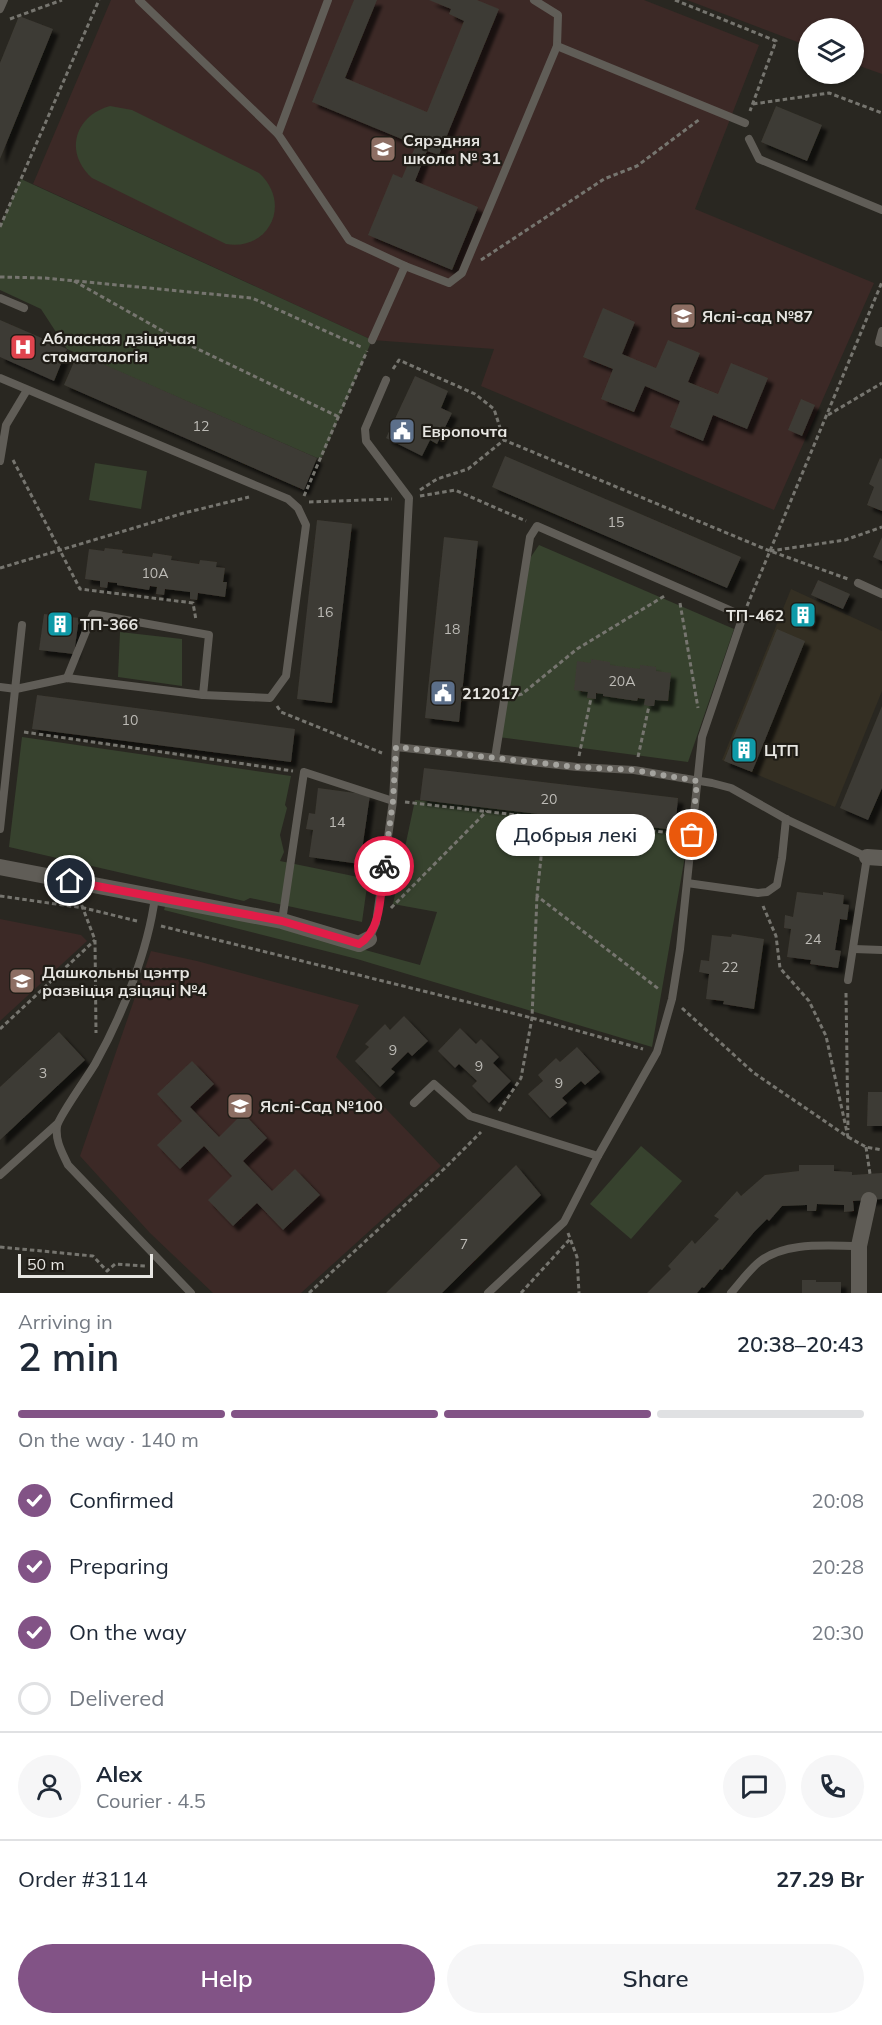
<!DOCTYPE html>
<meta charset="utf-8">
<style>
body{margin:0;font-family:Mulish,sans-serif;background:#f6f6f7;color:#1f2937;height:100vh;display:flex;flex-direction:column;font-size:22px;white-space:nowrap}
*{box-sizing:border-box;margin:0}
p{font-size:20px;color:#747a83}
.icon{flex:none;width:33px;height:33px;fill:none;stroke:currentColor;stroke-width:2;stroke-linecap:round;stroke-linejoin:round}
.map{position:relative;height:1293px;overflow:hidden}
.sheet{display:flex;flex-direction:column;background:#fff;flex:1}
.sheet>*{flex:none}
.fabs{position:absolute;left:798px;top:18px;display:grid;gap:12px}
.fabs a{display:grid;place-items:center;width:66px;height:66px;border-radius:50%;background:#fff;box-shadow:0 2px 4px #0004;font-size:30px}
.scale{position:absolute;left:18px;bottom:15px;width:135px;box-sizing:border-box;padding-left:6px;border:3px solid #e7e6e2;border-top:0;font-size:16px;line-height:21px;white-space:nowrap;color:#e7e6e2;-webkit-text-stroke:4px #201d17;paint-order:stroke}
.pin{position:absolute;display:grid;place-items:center;width:51px;height:51px;color:#fff;margin:-26px;border:3px solid #fff;border-radius:50%;box-shadow:0 2px 6px #0007}
.courier{position:absolute;display:grid;place-items:center;width:60px;height:60px;margin:-30px;border:4px solid #e11d48;border-radius:50%;background:#fff;color:#222;box-shadow:0 2px 8px #0007}
.bubble{position:absolute;height:42px;border-radius:21px;background:#fff;box-shadow:0 2px 4px #0004;font-size:20px;font-weight:600;line-height:42px;text-align:center}
.headline em{font-style:normal;font-weight:600}
.headline div{display:flex;flex-direction:column-reverse}
.headline{display:flex;align-items:center;justify-content:space-between;height:102px;padding:0 18px}
h1{font-size:39px;font-weight:600;line-height:45px}
.bar{display:grid;grid-template-columns:repeat(4,1fr);gap:9px 6px;align-content:center;height:72px;padding:0 18px}
.bar i{height:8px;border-radius:4px;background:#e0e1e3}
.bar .on{background:#825386}
.bar p{grid-column:span 4}
.line{display:flex;align-items:center;gap:15px;padding:0 18px;border-top:2px solid #e0e1e3}
.line div{flex:1}
.round{display:grid;place-items:center;flex:none;width:63px;height:63px;border-radius:32px;background:#f6f6f7}
ol{padding:0 18px;list-style:none}
li{display:flex;align-items:center;gap:18px;height:66px}
li p{margin-inline-start:auto}
li .icon{padding:6px;border-radius:50%;background:#825386;color:#fff;stroke-width:4}
li:last-child{color:#747a83}
li i{width:33px;height:33px;border:3px solid #e0e1e3;border-radius:50%}
.primary-button{display:flex;gap:12px;margin-top:auto;padding:12px 18px}
.primary-button a{flex:1;height:69px;border-radius:36px;background:#825386;color:#fff;font-size:24px;font-weight:600;line-height:69px;text-align:center}
.primary-button a+a{background:#f6f6f7;color:#1f2937}
.map>svg:first-child{display:block}
.built{fill:#342f23}
.education{fill:#3c2926}
.green{fill:#37422e}
.building{fill:#3e3b34;filter:url(#shadow)}
.lines{fill:none;stroke-linecap:round;stroke-linejoin:round}
.path{stroke:#76756f;stroke-width:3;stroke-dasharray:4.5 3;stroke-linecap:butt}
.service{stroke:#605d57;stroke-width:8}
.minor{stroke:#605d57;stroke-width:16}
.done{stroke:#a4a39e;stroke-width:6;stroke-dasharray:0 10.8}
.route{stroke:#e11d48;stroke-width:8}
.labels{text-anchor:middle;stroke-width:4.5;stroke-linejoin:round;paint-order:stroke}
.number-label{font-size:14px;fill:#bdbbb6}
.poi-label{font-size:16px;font-weight:bold;fill:#e7e6e2;stroke:#201d17;text-anchor:start}
</style>
<div class="map">
<svg width="882" height="1293" viewBox="0 0 882 1293">
<defs>
<filter id="shadow"><feDropShadow dx="5.5" dy="5.5" stdDeviation="1.5" flood-color="#0009"/></filter>
</defs>
<rect width="100%" height="100%" fill="#292721"/>
<!-- built -->
<polygon class="built" points="791,589 882,631 882,691 835,807 722,760"/>
<!-- education -->
<g class="education">
<polygon points="111,0 644,0 759,45 695,209 874,283 774,510 481,386 494,349 372,340 33,184"/>
<polygon points="687,0 882,0 882,74 854,64 854,28 808,28 808,46"/>
<polygon points="0,919 81,935 87,941 0,1021"/>
<polygon points="151,951 197,961 359,1005 336,1057 441,1166 301,1293 213,1293 150,1233 80,1156"/>
</g>
<!-- green -->
<g class="green">
<path d="M110,106L132,110L259,173C292,203 270,251 226,244L92,178C64,153 74,116 110,106Z"/>
<polygon points="21,179 372,340 322,457 317,458 67,349 41,309 0,290 0,227"/>
<polygon points="95,463 147,471 141,509 89,500"/>
<polygon points="539,545 734,629 688,762 498,737 522,570"/>
<polygon points="120,632 182,639 182,686 118,677"/>
<polygon points="22,737 291,776 285,805 287,808 280,835 284,852 280,861 368,879 362,922 250,898 244,901 9,847"/>
<polygon points="415,800 690,827 652,1047 357,959 164,910 168,896 420,965 437,912 393,904"/>
<polygon points="641,1146 682,1181 631,1239 590,1204"/>
</g>
<!-- building -->
<g class="building">
<polygon points="354,0 377,0 345,78 427,112 464,21 449,14 451,9 429,0 477,0 499,9 439,155 427,151 415,181 478,207 452,270 368,235 393,174 402,178 416,145 312,102"/>
<polygon points="19,16 53,29 0,159 0,63"/>
<polygon points="776,106 822,125 807,161 761,142"/>
<polygon points="603,308 635,322 622,354 656,368 668,340 700,353 688,382 718,394 731,363 768,378 747,429 713,415 703,441 670,427 680,401 645,386 634,412 601,399 613,369 583,357"/>
<polygon points="0,320 67,349 54,381 0,357"/>
<polygon points="78,353 317,458 304,490 64,385"/>
<polygon points="415,376 448,391 441,408 452,413 437,444 430,440 422,456 386,438"/>
<polygon points="801,399 815,405 802,436 788,430"/>
<polygon points="505,456 741,557 727,588 492,487"/>
<polygon points="880,458 882,459 882,511 867,505 874,487 869,484"/>
<polygon points="317,520 352,524 332,703 297,699"/>
<polygon points="444,537 478,541 459,722 425,718"/>
<polygon points="882,537 882,561 873,557"/>
<polygon points="105,548 123,550 122,553 152,557 153,553 172,556 171,560 199,564 200,560 217,562 216,567 225,568 223,582 227,582 225,597 198,593 197,600 190,599 190,592 165,589 164,595 156,594 157,587 150,586 149,590 117,585 117,583 108,582 107,588 100,587 100,581 85,579 89,549 104,551"/>
<polygon points="818,580 850,594 843,609 811,595"/>
<polygon points="795,604 816,611 811,626 790,618"/>
<polygon points="44,614 79,618 74,654 39,650"/>
<polygon points="777,629 805,641 752,772 724,761"/>
<polygon points="591,659 610,662 610,665 640,669 640,665 656,667 656,671 671,673 668,701 655,700 654,706 649,706 644,705 645,699 638,698 637,701 603,696 603,694 596,693 596,699 587,698 588,692 574,690 577,661 591,663"/>
<polygon points="37,695 295,729 291,762 32,729"/>
<polygon points="882,706 882,788 868,820 840,808"/>
<polygon points="424,768 678,798 675,830 420,800"/>
<polygon points="318,788 370,795 360,864 309,857 313,830 306,829 309,813 315,814"/>
<polygon points="797,892 823,895 823,892 844,895 843,904 849,905 847,920 840,919 835,950 841,951 838,968 810,964 811,960 787,957 791,929 784,928 785,915 793,917"/>
<polygon points="732,934 764,939 754,1009 723,1004 724,1001 706,999 709,974 699,972 701,960 709,961 712,935 731,937"/>
<polygon points="404,1016 428,1041 412,1056 408,1052 391,1069 395,1072 380,1087 355,1061 369,1047 365,1044 385,1024 390,1030"/>
<polygon points="460,1028 476,1044 481,1039 499,1057 493,1063 511,1081 489,1103 472,1086 477,1081 459,1064 455,1068 438,1051"/>
<polygon points="59,1032 85,1060 0,1140 0,1087"/>
<polygon points="577,1047 600,1072 585,1085 581,1081 562,1098 567,1103 550,1118 528,1094 543,1081 538,1075 556,1058 560,1062"/>
<polygon points="192,1061 214,1084 190,1107 219,1137 243,1113 267,1138 243,1161 272,1191 295,1169 320,1195 283,1230 257,1203 233,1226 208,1200 232,1176 204,1146 180,1169 157,1145 182,1121 157,1094"/>
<polygon points="868,1092 882,1092 882,1126 867,1126"/>
<polygon points="516,1165 541,1195 442,1293 386,1293"/>
<polygon points="799,1165 834,1165 834,1171 852,1172 852,1175 882,1173 882,1199 853,1201 854,1211 844,1212 844,1205 817,1204 816,1211 807,1211 807,1205 782,1206 769,1221 767,1219 755,1231 722,1270 720,1269 704,1288 702,1287 697,1293 647,1293 671,1269 668,1266 692,1240 695,1244 719,1219 714,1216 737,1191 741,1196 765,1175 799,1171"/>
<polygon points="802,1280 816,1280 816,1282 841,1282 841,1293 802,1293"/>
</g>
<g class="lines">
<!-- path -->
<g class="path">
<polyline points="675,0 776,41 750,111"/>
<polyline points="10,19 62,0"/>
<polyline points="753,104 829,93 882,113"/>
<polyline points="0,227 99,0"/>
<polyline points="481,260 604,179 637,166 700,119"/>
<polyline points="0,277 45,278 252,298 361,347"/>
<polyline points="74,281 177,339 339,417"/>
<polyline points="393,369 399,360 475,394 494,409 504,440"/>
<polyline points="828,415 882,383"/>
<polyline points="13,460 80,589 193,603 196,620"/>
<polyline points="420,490 437,479 468,469 504,440 770,551 848,579"/>
<polyline points="304,496 367,351"/>
<polyline points="420,496 455,490 526,521"/>
<polyline points="309,502 392,499"/>
<polyline points="770,551 845,540 882,527"/>
<polyline points="0,568 184,513 249,497"/>
<polyline points="680,603 698,708"/>
<polyline points="747,606 882,282"/>
<polyline points="518,695 522,694 577,649 666,595"/>
<polyline points="277,706 281,712 382,753"/>
<polyline points="24,732 293,771"/>
<polyline points="579,756 591,698"/>
<polyline points="638,757 649,706"/>
<polyline points="405,802 679,834"/>
<polyline points="545,819 537,896 660,990"/>
<polyline points="0,896 84,908 137,921"/>
<polyline points="79,898 95,940 96,1033"/>
<polyline points="391,908 487,811"/>
<polyline points="161,926 532,1018 643,1049"/>
<polyline points="846,993 848,1130"/>
<polyline points="682,1008 754,1073 848,1137 826,1036 809,1001 780,968 776,936 763,906"/>
<polyline points="0,1029 95,940"/>
<polyline points="499,1111 521,1078 532,1018 537,896"/>
<polyline points="848,1137 866,1147 882,1150"/>
<polyline points="866,1147 870,1174"/>
<polyline points="568,1233 577,1257 579,1293"/>
<polyline points="0,1247 93,1256 107,1271 115,1264 146,1266"/>
<polyline points="309,1293 444,1169 481,1132"/>
<polyline points="521,1293 570,1239"/>
</g>
<!-- service -->
<g class="service">
<polyline points="139,0 278,134"/>
<polyline points="328,0 278,134 349,240 405,266 449,283 462,273 557,46 558,15 534,0"/>
<polyline points="0,9 4,0"/>
<polyline points="557,46 745,123"/>
<polyline points="749,139 759,159 882,210"/>
<polyline points="0,298 24,308"/>
<polyline points="882,331 879,342 882,343"/>
<polyline points="372,340 405,266"/>
<polyline points="0,378 288,499 298,508 306,525 286,676 270,698 203,695 67,678 16,689 0,687"/>
<polyline points="0,461 6,425 27,390"/>
<polyline points="858,583 882,594"/>
<polyline points="67,678 93,614 209,635 203,695"/>
<polyline points="396,747 577,767 634,770 712,783 731,788 786,819 867,857 848,980"/>
<polyline points="0,829 22,625"/>
<polyline points="687,883 758,893 767,892 777,885 782,858 786,819"/>
<path d="M155,897C148,951 122,1016 95,1064C88,1076 59,1116 57,1126C55,1141 62,1152 68,1165L191,1293"/>
<polyline points="282,921 304,772 393,801"/>
<polyline points="369,939 376,923 393,801 409,498 366,441 365,429 386,380"/>
<polyline points="854,949 882,950"/>
<polyline points="414,1103 434,1084 470,1116 598,1156"/>
<polyline points="0,1175 57,1124"/>
<polyline points="488,1293 564,1222 598,1156 657,1052 672,999 680,949 702,737 743,616 537,526 530,537 495,758"/>
<path d="M731,1293C740,1283 749,1270 759,1262C786,1241 827,1246 859,1246"/>
</g>
<!-- minor -->
<g class="minor">
<polyline points="867,857 882,858"/>
<polyline points="0,867 282,921 359,944 369,939"/>
<polyline points="859,1293 859,1246 869,1200"/>
</g>
</g>
<g class="lines">
<!-- done -->
<polyline class="done" points="384,866 393,801 396,747 577,767 634,770 697,781 692,835"/>
<!-- route -->
<path class="route" d="M70,881L282,921L359,944C383,930 380,892 384,866"/>
</g>
<!-- icons -->
<defs>
<symbol id="school-square" viewBox="-11 -11 22 22"><rect x="-9" y="-9" width="18" height="18" rx="4" fill="#8d6e63" stroke="#201d17"/><path d="M0-5L7-2L0 1L-7-2ZM-4 1L0 2.5L4 1V4Q0 6-4 4Z" fill="#fff"/></symbol>
<symbol id="hospital-square" viewBox="-11 -11 22 22"><rect x="-9" y="-9" width="18" height="18" rx="4" fill="#e0444e" stroke="#201d17"/><path d="M-5-5h3v3.5h4V-5h3V5h-3V1.5h-4V5h-3Z" fill="#fff"/></symbol>
<symbol id="civic-square" viewBox="-11 -11 22 22"><rect x="-9" y="-9" width="18" height="18" rx="4" fill="#5c6f8a" stroke="#201d17"/><path d="M-.6-6.5H3V-4.5H.6V-3L4-1V1h2V6H-6V1h2V-1L-.6-3ZM-1.2 2.5V6h2.4V2.5Z" fill="#fff"/></symbol>
<symbol id="building-square" viewBox="-11 -11 22 22"><rect x="-9" y="-9" width="18" height="18" rx="4" fill="#0f9aa8" stroke="#201d17"/><path d="M-4-6H4V6H1V3H-1V6H-4ZM-2.5-4.3h1.7v1.8h-1.7ZM.8-4.3h1.7v1.8H.8ZM-2.5-1h1.7V.8h-1.7ZM.8-1h1.7V.8H.8Z" fill="#fff"/></symbol>
</defs>
<g fill-rule="evenodd">
<use href="#school-square" x="368" y="134" width="30" height="30"/>
<use href="#school-square" x="668" y="301" width="30" height="30"/>
<use href="#hospital-square" x="8" y="332" width="30" height="30"/>
<use href="#civic-square" x="387" y="416" width="30" height="30"/>
<use href="#building-square" x="788" y="600" width="30" height="30"/>
<use href="#building-square" x="45" y="609" width="30" height="30"/>
<use href="#civic-square" x="428" y="678" width="30" height="30"/>
<use href="#building-square" x="729" y="735" width="30" height="30"/>
<use href="#school-square" x="7" y="966" width="30" height="30"/>
<use href="#school-square" x="225" y="1091" width="30" height="30"/>
</g>
<g class="labels">
<!-- number labels -->
<g class="number-label">
<text x="201" y="431">12</text>
<text x="616" y="527">15</text>
<text x="155" y="578">10А</text>
<text x="325" y="617">16</text>
<text x="452" y="634">18</text>
<text x="622" y="686">20А</text>
<text x="130" y="725">10</text>
<text x="549" y="804">20</text>
<text x="337" y="827">14</text>
<text x="813" y="944">24</text>
<text x="730" y="972">22</text>
<text x="393" y="1055">9</text>
<text x="479" y="1071">9</text>
<text x="43" y="1078">3</text>
<text x="559" y="1088">9</text>
<text x="464" y="1249">7</text>
</g>
<!-- poi labels -->
<g class="poi-label">
<text x="403" y="146">Сярэдняя<tspan x="403" dy="18">школа № 31</tspan></text>
<text x="702" y="322">Яслі-сад №87</text>
<text x="42" y="344">Абласная дзіцячая<tspan x="42" dy="18">стаматалогія</tspan></text>
<text x="422" y="437">Европочта</text>
<text x="784" y="621" text-anchor="end">ТП-462</text>
<text x="80" y="630">ТП-366</text>
<text x="462" y="699">212017</text>
<text x="764" y="756">ЦТП</text>
<text x="42" y="978">Дашкольны цэнтр<tspan x="42" dy="18">развіцця дзіцяці №4</tspan></text>
<text x="260" y="1112">Яслі-Сад №100</text>
</g>
</g>
</svg>
<div class="fabs">
<a><svg class="icon" aria-label="layers" viewBox="0 0 24 24"><path d="M12 4l9 5-9 5-9-5zM3 14l9 5 9-5"/></svg></a>
</div>
<div class="scale">50 m</div>
<div class="pin" style="left:692px;top:835px;background:#ea580c"><svg class="icon" aria-label="bag" viewBox="0 0 24 24"><path d="M5 8h14l-1 12H6zM9 8a3 3 0 0 1 6 0"/></svg></div>
<div class="pin" style="left:70px;top:881px;background:#1f2937"><svg class="icon" aria-label="home" viewBox="0 0 24 24"><path d="M3 11l9-7 9 7M6 9v11h12V9"/></svg></div>
<div class="courier" style="left:384px;top:866px"><svg class="icon" aria-label="bike" viewBox="0 0 24 24"><circle cx="6" cy="16" r="4"/><circle cx="18" cy="16" r="4"/><path d="M6 16l4-8h5l3 8M10 8l3 8H6M13 5h3"/></svg></div>
<div class="bubble" style="left:496px;top:814px;width:159px">Добрыя лекі</div>
</div>
<section class="sheet">
<div class="headline"><div><h1>2 min</h1><p>Arriving in</p></div><em>20:38–20:43</em></div>
<div class="bar"><i class="on"></i><i class="on"></i><i class="on"></i><i></i><p>On the way · 140 m</p></div>
<ol>
<li><svg class="icon" aria-label="check" viewBox="0 0 24 24"><path d="M5 12l5 5 9-10"/></svg>Confirmed<p>20:08</p></li>
<li><svg class="icon" aria-label="check" viewBox="0 0 24 24"><path d="M5 12l5 5 9-10"/></svg>Preparing<p>20:28</p></li>
<li><svg class="icon" aria-label="check" viewBox="0 0 24 24"><path d="M5 12l5 5 9-10"/></svg>On the way<p>20:30</p></li>
<li><i></i>Delivered</li>
</ol>
<div class="line" style="height:108px"><a class="round"><svg class="icon" aria-label="person" viewBox="0 0 24 24"><circle cx="12" cy="8" r="4"/><path d="M4 21q1-7 8-7t8 7"/></svg></a><div><b>Alex</b><p>Courier · 4.5</p></div><a class="round"><svg class="icon" aria-label="chat" viewBox="0 0 24 24"><path d="M4 5h16v11H9l-5 4z"/></svg></a><a class="round"><svg class="icon" aria-label="phone" viewBox="0 0 24 24"><path d="M5 4h4l2 5-3 2q2 4 5 5l2-3 5 2v4C11 20 4 13 5 4z"/></svg></a></div>
<div class="line" style="height:78px"><div>Order #3114</div><b>27.29 Br</b></div>
<div class="primary-button"><a>Help</a><a>Share</a></div>
</section>
